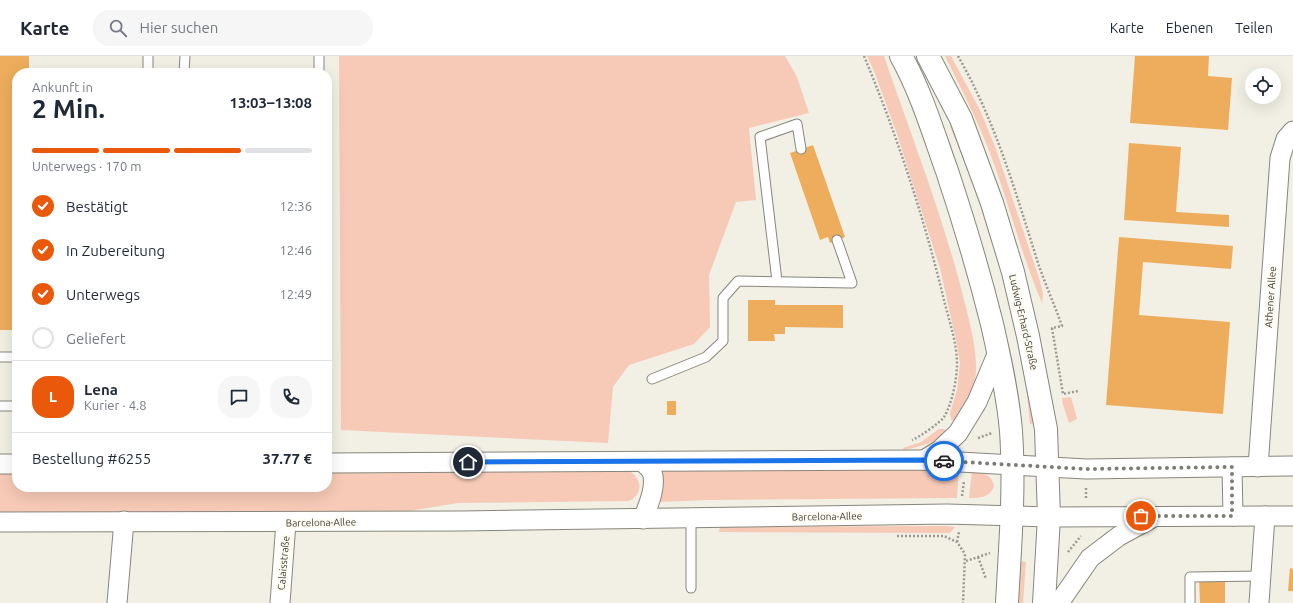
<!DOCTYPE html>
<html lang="de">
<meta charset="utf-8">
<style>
body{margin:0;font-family:Ubuntu,sans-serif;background:#f6f6f7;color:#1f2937;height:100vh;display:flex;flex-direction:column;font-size:15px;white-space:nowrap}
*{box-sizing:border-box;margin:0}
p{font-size:13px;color:#747a83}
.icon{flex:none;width:22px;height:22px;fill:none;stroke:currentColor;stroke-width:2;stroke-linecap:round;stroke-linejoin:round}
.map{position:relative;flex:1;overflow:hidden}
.panel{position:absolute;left:12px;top:12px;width:320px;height:424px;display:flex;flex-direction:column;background:#fff;border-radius:16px;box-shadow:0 4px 16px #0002}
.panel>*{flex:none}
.buttons{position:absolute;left:1245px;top:12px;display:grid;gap:8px}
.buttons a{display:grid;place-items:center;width:36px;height:36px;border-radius:50%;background:#fff;box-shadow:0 4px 16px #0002;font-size:20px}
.pin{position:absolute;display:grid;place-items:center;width:34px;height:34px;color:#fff;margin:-17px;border:2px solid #fff;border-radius:50%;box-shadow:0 1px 4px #0007}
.courier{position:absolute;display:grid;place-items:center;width:40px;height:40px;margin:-20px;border:3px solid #1a73e8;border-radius:50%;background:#fff;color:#222;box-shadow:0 1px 5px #0007}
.head em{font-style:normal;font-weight:600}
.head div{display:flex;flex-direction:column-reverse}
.head{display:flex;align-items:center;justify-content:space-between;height:68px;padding:0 20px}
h1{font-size:26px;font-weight:600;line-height:30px}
.bar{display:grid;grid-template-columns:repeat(4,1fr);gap:6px 4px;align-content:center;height:48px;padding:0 20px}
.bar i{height:5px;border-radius:3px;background:#e0e1e3}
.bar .on{background:#ea580c}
.bar p{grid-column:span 4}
.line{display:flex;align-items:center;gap:10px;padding:0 20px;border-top:1px solid #e0e1e3}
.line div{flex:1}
.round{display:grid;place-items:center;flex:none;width:42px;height:42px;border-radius:16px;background:#f6f6f7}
ol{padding:0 20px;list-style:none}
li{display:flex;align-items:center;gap:12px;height:44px}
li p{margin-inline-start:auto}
li .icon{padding:4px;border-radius:50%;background:#ea580c;color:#fff;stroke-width:4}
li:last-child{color:#747a83}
li i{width:22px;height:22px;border:2px solid #e0e1e3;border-radius:50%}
header{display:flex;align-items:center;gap:24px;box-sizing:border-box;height:56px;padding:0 20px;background:#fff;border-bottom:1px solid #e0e1e3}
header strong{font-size:19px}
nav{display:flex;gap:22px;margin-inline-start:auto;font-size:14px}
.search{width:280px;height:36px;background:#f6f6f7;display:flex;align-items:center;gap:10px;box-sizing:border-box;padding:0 14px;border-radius:16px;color:#747a83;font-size:15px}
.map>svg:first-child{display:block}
.green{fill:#f6cab6}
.building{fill:#eead5d}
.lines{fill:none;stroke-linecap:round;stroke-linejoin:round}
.service-casing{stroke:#88867c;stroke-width:11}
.minor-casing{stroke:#88867c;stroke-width:21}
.secondary-casing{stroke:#88867c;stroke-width:24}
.path{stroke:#9c9a92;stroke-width:2.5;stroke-dasharray:2 2;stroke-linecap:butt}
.service{stroke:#fff;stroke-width:9}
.minor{stroke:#fff;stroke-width:19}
.secondary{stroke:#fff;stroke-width:22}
.done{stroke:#7c7b74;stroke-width:4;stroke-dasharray:0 7.2}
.route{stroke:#1a73e8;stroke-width:5}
.labels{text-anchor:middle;stroke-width:4;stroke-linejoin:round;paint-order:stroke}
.street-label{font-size:10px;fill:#3d3c38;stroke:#fffcf1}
</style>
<header>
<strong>Karte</strong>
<div class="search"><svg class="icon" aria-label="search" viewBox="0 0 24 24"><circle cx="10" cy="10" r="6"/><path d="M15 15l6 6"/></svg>Hier suchen</div>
<nav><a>Karte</a><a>Ebenen</a><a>Teilen</a></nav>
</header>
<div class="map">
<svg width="1293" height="547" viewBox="0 0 1293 547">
<rect width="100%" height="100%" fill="#f2efe4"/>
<!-- green -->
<g class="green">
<polygon points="339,0 785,0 797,21 809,57 749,72 756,144 736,146 709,219 710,271 694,288 629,309 613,331 608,387 341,374"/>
<path d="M867,0H884C910,76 939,150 960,228C966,253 977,288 976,314C975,336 967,350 955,367L951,363L950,357L957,334L960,307L956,284L940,212L897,78L874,15Z"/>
<path d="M945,0H951L980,54L996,93L1040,225L1043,238L1042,247C1021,198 1009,147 990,97C977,63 961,32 945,0Z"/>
<polygon points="953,68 955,69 1007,224 1035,367 1030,368 1026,329 1019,287 1004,225 972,125 950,70"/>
<polygon points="1071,341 1077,363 1069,367 1063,349 1062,342"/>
<path d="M939,373H944L948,376C935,386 920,391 904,394L903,392L921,386Z"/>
<path d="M628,414C642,422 644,438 629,445L458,447L403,456L0,458V417H17V431H327V416Z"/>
<path d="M959,414L957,442L708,444L660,446C663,435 663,426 661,415Z"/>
<path d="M972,415C982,417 992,418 994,430C990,442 979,442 969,442Z"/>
<polygon points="947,470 955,471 950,477 947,477 719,476 720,471"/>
<polygon points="1021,505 1026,506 1023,547 1018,547"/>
</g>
<!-- building -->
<g class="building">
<polygon points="0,0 29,0 29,17 17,17 17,274 0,274"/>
<polygon points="1135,0 1209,0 1208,20 1232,22 1228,74 1130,67"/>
<polygon points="1129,87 1181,91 1176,156 1229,159 1229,171 1124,164"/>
<polygon points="813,89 845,181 830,187 828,181 820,184 790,97"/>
<polygon points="1119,181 1233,190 1231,213 1143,206 1139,259 1230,266 1223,358 1106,349"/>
<polygon points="748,244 775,244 775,249 843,249 843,272 785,271 785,278 774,278 775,285 748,285"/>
<rect x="667" y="345" width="9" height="14"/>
<polygon points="1290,512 1293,513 1293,535 1288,535"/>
<polygon points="1199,522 1225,522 1225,547 1200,547"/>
</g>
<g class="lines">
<defs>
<g id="service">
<polyline points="148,0 148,17"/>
<polyline points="319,0 319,17"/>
<polyline points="184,17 185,0"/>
<polyline points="777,225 760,81 797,68 801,93"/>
<polyline points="0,301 17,301"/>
<polyline points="652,323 706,301 723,285 723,242 738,225 852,227 837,184"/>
<polyline points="0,350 17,350"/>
<polyline points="691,461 691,532"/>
<polyline points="1190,547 1190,521 1261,520"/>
</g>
<g id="minor">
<polyline points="924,404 940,394 958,377 977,346 998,296"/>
<polyline points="327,407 924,404 1086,413 1293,410"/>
<polyline points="0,408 17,408"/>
<polyline points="1232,411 1233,460"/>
<polyline points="1258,411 1280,102 1286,83 1293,75"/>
<path d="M643,463C648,450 657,430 652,416C650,412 646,409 643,406"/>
<polyline points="0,466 461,465 947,458 1049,461 1293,460"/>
<polyline points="117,547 124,465"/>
<polyline points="280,547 286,466"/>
<polyline points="1059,547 1090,502 1119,480 1152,462"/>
<polyline points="1259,547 1265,460"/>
</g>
<g id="secondary">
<path d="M901,0C921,36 933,76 947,115C964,166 979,216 992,268C1000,303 1008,339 1011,375C1015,433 1010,490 1007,547"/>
<polyline points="928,0 961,63 992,147 1013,216 1028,280 1046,373 1049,461 1044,547"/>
</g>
</defs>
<!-- service casing -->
<use href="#service" class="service-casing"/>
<!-- minor casing -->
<use href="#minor" class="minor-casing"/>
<!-- secondary casing -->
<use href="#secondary" class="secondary-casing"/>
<!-- path -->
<g class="path">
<path d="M864,0C896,77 923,158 943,240C948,262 957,285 957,308C957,323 952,348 944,361C941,366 918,382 912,384"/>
<path d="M958,0C996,66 1016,138 1039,210C1046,230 1055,250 1062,270L1052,272L1063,338L1078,335"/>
<polyline points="978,382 992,377"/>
<polyline points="1086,432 1086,443"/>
<polyline points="962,440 964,425"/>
<polyline points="897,480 944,480 957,486 965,498 963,547"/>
<polyline points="957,486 959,476"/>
<polyline points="1068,496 1081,480"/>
<polyline points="978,501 986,523"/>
<polyline points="966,505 990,497"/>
</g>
<!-- service -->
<use href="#service" class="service"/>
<!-- minor -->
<use href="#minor" class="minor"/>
<!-- secondary -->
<use href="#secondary" class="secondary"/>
</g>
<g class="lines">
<!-- done -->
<polyline class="done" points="944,405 1086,413 1232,411 1232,460 1141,460"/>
<!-- route -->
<polyline class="route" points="468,406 924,404 944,405"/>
</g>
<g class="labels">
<!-- street labels -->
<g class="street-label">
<text transform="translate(1270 241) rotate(-86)" y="4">Athener Allee</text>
<text transform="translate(1024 266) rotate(77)" y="4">Ludwig-Erhard-Straße</text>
<text transform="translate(827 460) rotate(-1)" y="4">Barcelona-Allee</text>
<text transform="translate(321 466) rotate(-1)" y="4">Barcelona-Allee</text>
<text transform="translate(283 507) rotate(-85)" y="4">Calaisstraße</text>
</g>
</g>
</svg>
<div class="buttons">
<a><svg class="icon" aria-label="locate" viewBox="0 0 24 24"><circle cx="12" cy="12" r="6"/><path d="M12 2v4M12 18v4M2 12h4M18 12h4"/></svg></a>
</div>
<div class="pin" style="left:1141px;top:460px;background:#ea580c"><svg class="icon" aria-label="bag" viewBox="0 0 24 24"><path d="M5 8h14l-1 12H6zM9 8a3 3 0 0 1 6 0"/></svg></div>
<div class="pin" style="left:468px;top:406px;background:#1f2937"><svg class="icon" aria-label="home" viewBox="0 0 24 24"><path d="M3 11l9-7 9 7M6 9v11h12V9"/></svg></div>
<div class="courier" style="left:944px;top:405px"><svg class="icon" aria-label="car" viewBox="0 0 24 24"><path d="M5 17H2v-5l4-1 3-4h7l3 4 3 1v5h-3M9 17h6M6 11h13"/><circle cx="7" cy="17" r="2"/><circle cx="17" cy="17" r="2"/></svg></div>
<section class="panel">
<div class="head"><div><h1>2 Min.</h1><p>Ankunft in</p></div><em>13:03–13:08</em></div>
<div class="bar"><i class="on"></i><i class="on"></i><i class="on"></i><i></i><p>Unterwegs · 170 m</p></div>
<ol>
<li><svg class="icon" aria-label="check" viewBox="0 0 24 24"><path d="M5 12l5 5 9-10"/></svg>Bestätigt<p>12:36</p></li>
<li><svg class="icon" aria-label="check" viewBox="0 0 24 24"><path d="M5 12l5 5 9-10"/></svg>In Zubereitung<p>12:46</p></li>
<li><svg class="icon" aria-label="check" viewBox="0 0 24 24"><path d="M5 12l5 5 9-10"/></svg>Unterwegs<p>12:49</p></li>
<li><i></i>Geliefert</li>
</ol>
<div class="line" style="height:72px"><b class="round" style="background:#ea580c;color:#fff">L</b><div><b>Lena</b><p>Kurier · 4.8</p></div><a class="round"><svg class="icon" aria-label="chat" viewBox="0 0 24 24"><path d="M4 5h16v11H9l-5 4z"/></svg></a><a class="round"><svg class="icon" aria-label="phone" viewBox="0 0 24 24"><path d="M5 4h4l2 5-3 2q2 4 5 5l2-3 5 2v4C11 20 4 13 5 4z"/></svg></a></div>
<div class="line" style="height:52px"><div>Bestellung #6255</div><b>37.77 €</b></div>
</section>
</div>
